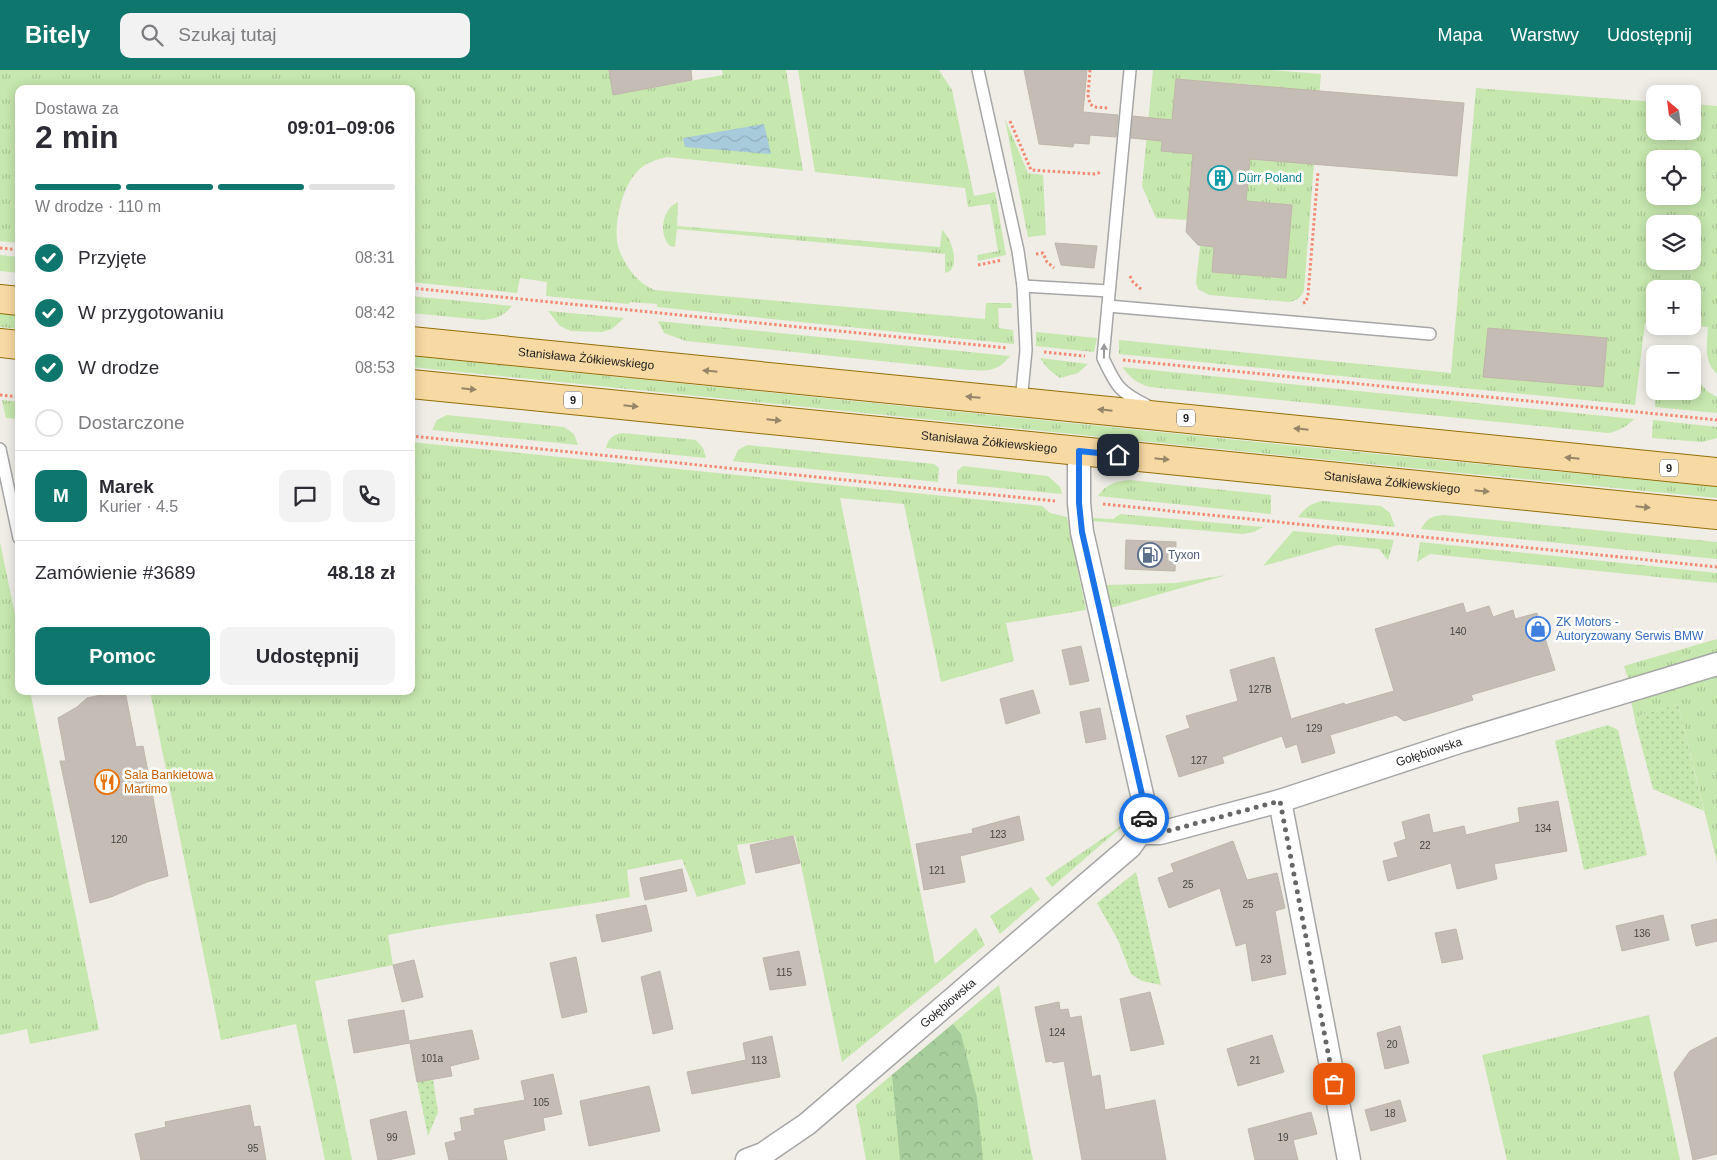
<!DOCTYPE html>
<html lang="pl">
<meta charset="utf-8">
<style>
body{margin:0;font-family:Arial,sans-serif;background:#f2f2f3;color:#2b2b33;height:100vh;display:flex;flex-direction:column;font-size:19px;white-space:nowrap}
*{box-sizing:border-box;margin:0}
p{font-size:16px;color:#7c7c81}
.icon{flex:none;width:28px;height:28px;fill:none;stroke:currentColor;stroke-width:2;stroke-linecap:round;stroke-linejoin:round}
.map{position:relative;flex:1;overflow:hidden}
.side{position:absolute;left:15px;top:15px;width:400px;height:610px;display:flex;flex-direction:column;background:#fff;border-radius:10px;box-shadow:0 2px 12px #0003}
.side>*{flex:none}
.needle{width:32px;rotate:332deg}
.controls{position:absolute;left:1646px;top:15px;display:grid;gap:10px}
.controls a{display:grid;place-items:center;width:55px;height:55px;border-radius:10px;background:#fff;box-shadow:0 2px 12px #0003;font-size:25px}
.pin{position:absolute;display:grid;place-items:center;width:42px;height:42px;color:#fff;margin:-21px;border-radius:10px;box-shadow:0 2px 8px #0006}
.courier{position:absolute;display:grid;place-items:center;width:50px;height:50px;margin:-25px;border:4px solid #1a73e8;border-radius:50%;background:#fff;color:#222;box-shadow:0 1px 6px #0007}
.head em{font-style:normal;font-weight:700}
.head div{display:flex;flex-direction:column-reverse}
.head{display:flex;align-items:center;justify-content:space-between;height:85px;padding:0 20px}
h1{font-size:32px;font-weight:700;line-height:38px}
.bar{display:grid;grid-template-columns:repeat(4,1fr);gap:8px 5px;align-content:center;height:60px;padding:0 20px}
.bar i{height:6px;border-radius:4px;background:#e1e1e2}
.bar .active{background:#0f766e}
.bar p{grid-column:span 4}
.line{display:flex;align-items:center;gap:12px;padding:0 20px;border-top:1px solid #e1e1e2}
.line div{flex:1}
.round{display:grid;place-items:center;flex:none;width:52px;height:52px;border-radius:10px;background:#f2f2f3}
ol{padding:0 20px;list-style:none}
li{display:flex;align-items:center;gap:15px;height:55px}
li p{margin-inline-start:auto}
li .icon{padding:5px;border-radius:50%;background:#0f766e;color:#fff;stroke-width:4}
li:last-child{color:#7c7c81}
li i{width:28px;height:28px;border:2px solid #e1e1e2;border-radius:50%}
.button{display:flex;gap:10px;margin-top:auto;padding:10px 20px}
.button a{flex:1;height:58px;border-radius:10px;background:#0f766e;color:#fff;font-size:20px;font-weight:700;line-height:58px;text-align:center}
.button a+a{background:#f2f2f3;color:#2b2b33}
header{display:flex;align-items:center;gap:30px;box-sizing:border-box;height:70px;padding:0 25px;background:#0f766e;color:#fff}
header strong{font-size:24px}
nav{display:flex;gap:28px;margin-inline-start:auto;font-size:18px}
.search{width:350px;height:45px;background:#f2f2f3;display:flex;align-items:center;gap:12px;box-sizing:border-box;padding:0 18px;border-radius:10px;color:#7c7c81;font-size:19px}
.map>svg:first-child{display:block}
.grass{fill:url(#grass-tufts);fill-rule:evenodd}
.forest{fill:url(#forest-crowns)}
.garden{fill:url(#garden-dots)}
.water{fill:url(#water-waves)}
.building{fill:#c4bcb5;stroke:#c0b5a9}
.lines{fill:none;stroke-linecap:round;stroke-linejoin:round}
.lane-casing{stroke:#a6a6a6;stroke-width:14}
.street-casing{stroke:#a6a6a6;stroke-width:25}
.primary-casing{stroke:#936f07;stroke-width:30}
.path{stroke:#f38a73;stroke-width:3;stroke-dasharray:2.5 2.5;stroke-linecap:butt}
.lane{stroke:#fff;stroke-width:11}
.street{stroke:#fff;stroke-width:22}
.primary{stroke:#f7d9a3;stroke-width:28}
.oneway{fill:#9a9a9a}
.oneway2{fill:#968568}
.done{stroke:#686765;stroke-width:5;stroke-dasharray:0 9}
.route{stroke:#1a73e8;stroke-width:6}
.labels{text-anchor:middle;stroke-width:5;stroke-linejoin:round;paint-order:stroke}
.number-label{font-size:10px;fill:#484644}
.shield{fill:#fff;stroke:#626262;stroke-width:1}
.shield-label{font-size:11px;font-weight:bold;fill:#1f1f1f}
.culture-label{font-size:12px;fill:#0d838f;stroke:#fff;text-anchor:start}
.street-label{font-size:12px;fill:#1f1f1f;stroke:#fff}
.service-label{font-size:12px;fill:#4e5e75;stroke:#fff;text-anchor:start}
.shop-label{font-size:12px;fill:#366cbe;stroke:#fff;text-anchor:start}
.food-label{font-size:12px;fill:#c56008;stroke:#fff;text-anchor:start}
</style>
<header>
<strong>Bitely</strong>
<div class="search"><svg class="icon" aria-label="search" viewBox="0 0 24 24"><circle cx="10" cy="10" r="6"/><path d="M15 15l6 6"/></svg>Szukaj tutaj</div>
<nav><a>Mapa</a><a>Warstwy</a><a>Udostępnij</a></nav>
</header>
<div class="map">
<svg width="1717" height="1090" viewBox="0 0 1717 1090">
<defs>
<pattern id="grass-tufts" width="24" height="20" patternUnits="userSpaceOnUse" patternTransform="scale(1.25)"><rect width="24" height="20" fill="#c6e7ae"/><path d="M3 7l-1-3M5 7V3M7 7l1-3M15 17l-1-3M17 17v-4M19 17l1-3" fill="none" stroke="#aac695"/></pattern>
<pattern id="forest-crowns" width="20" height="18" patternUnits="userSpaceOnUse" patternTransform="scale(1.25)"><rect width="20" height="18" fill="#a7cd9c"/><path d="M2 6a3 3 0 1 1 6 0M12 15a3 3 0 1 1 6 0" fill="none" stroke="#8fb086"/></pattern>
<pattern id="garden-dots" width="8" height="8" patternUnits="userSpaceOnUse" patternTransform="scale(1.25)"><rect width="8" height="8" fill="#c6e7ae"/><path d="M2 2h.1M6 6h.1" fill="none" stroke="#aac695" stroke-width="1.8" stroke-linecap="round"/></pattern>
<pattern id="water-waves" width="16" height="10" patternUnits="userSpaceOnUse" patternTransform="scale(1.25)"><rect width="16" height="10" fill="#a8cbdb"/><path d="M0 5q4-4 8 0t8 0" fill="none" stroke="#90aebc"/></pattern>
</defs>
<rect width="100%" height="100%" fill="#efede6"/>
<!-- grass -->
<g class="grass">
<path d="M0,0H609L613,25L723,5L722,0H786L803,101L667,87C655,90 644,93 636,103C622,118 613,156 618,176C621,187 630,202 638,209C642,214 649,217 654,220L985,249L986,233H1011L1012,238H998L999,258L1013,260L1014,274L657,237V234L630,232L629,234L546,226L547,212L520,208L517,223L411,212V19H19V173L0,171Z"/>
<polygon points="798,0 939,0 952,20 974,126 995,122 1006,185 978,191 977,185 998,181 990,134 968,137 965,118 815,102"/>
<path d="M1153,0H1271L1321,4L1304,220C1302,227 1297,230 1290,232L1209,225L1198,219L1196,213L1201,168L1215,169L1212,202L1286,208L1292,135L1246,131L1256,15L1176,9L1171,63H1162L1161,81L1193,84L1188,150L1156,148L1142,116Z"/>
<path d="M1476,18L1655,32V61H1692L1693,34L1717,36V304C1703,291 1707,275 1708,257L1693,256L1692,219H1655V254L1645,253L1635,335L1119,284V270L1451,303ZM1655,89H1692V126H1655ZM1655,154H1692V191H1655ZM1488,259L1607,268L1603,317L1484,307Z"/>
<polygon points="1005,49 1028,103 1043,105 1046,165 1028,167"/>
<path d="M678,132L677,156L940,177L942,160C952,168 962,200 945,203V184L677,159L675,177L670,176C658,164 662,139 678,132Z"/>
<polygon points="0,185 19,187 19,203 0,201"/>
<path d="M411,226L512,236C504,246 496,249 483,250L411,243Z"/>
<polygon points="548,241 624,248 612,259 602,262 571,261 560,256"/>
<polygon points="0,242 19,244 19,259 0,257"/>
<path d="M658,251L1010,286C997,302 988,301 968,300L686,271L664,263Z"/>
<polygon points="1036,262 1097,268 1094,282 1036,276"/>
<polygon points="411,286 1286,375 1717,417 1717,428 1289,386 411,297"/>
<polygon points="1040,288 1088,294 1078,303 1060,308 1048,299"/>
<path d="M1122,297L1634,349C1626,357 1619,361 1608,363L1150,317C1136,313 1131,308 1122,297Z"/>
<polygon points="1693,304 1707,321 1717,327 1717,343 1655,337 1656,321 1692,321"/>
<polygon points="2,330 19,332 19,349 6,348"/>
<polygon points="447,345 564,357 574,364 578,375 432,360 437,350"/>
<polygon points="1653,350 1717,357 1717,368 1702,372 1652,368"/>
<path d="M622,363L696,370L703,378L706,388L606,378C608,368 613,365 622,363Z"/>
<path d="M411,372L1042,436L1050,443L1067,447L1086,540L1006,553L1014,591L941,612L904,434L840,428L935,894L976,858L985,875L842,992L795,766L737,775L746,814L697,827L682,789L627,800L630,827C550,842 468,849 388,865L393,895L315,911L352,1090H325L296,954L221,970L150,621H411Z"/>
<polygon points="747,375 934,394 939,398 938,412 733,391 738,380"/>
<polygon points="963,396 1048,406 1060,417 1062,424 957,414 957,401"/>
<path d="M1130,410L1271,425V444L1098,426C1106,414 1116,411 1130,410Z"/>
<path d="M1323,431L1381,436L1390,443L1395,457L1298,447C1306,437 1311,433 1323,431Z"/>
<polygon points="1120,444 1263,457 1254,462 1243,464 1093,451 1093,448 1113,449"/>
<path d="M1444,445L1717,472V489L1421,459C1427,448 1432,446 1444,445Z"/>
<polygon points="1293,461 1394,470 1388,490 1379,479 1338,475 1263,496"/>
<polygon points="0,472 19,564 19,621 30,621 99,960 30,974 27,959 0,965"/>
<polygon points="1420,472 1717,503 1717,513 1430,484 1417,492"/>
<polygon points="1227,505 1111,538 1106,515 1175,513"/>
<polygon points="1717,569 1717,586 1629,611 1624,596"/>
<polygon points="1717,604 1717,792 1678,634 1641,645 1636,655 1631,630"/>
<polygon points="1131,749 1052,817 1045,808"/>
<polygon points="1031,817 1040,829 1000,864 990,846"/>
<polygon points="999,915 1033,1090 866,1090 856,1035"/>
<polygon points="1649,945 1680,1090 1507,1090 1482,985"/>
</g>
<!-- forest -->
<polygon class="forest" points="953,954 961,964 977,1028 983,1090 900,1090 892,1005"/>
<!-- garden -->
<g class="garden">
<polygon points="1678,634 1704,741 1653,719 1636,655 1641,645"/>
<polygon points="1608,655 1618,660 1647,785 1584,800 1555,671"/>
<polygon points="1136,802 1161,915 1142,911 1131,904 1118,870 1097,833"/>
<polygon points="433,1009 438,1042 428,1066 417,1012"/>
</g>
<!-- water -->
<polygon class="water" points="764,54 771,84 685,77 683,68"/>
<!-- building -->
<g class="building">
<polygon points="609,0 691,0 692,10 613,25"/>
<polygon points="1024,0 1087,0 1083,42 1118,45 1116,67 1090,65 1089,74 1074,73 1073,77 1039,74"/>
<polygon points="1176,9 1464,33 1457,106 1250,89 1246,131 1292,135 1286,208 1212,202 1214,177 1198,175 1186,162 1193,84 1161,81 1162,71 1131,68 1133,46 1172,50"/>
<polygon points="1055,173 1097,176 1094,198 1061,195"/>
<polygon points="1488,258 1607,268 1603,317 1483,307"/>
<polygon points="1126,470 1176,472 1175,501 1125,499"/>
<polygon points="1463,533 1466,543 1489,536 1493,547 1513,540 1515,549 1537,543 1555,600 1471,625 1473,630 1431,643 1404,651 1396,645 1330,665 1335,683 1302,693 1297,674 1286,678 1282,666 1222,687 1224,693 1179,707 1166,666 1190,658 1186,646 1238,631 1230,600 1274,587 1291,649 1344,633 1345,635 1394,621 1375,559"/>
<polygon points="1081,576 1089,611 1070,615 1062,580"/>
<polygon points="1033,620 1040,643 1006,654 1000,629"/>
<polygon points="120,621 125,621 136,677 143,676 168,806 147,812 111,827 90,833 60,691 66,691 58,648 77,637 87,628"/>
<polygon points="1100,638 1106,669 1086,673 1080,642"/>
<polygon points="1558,731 1567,781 1494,794 1497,809 1457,819 1451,793 1388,811 1383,791 1398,787 1394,773 1406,769 1402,752 1429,744 1433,763 1464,756 1466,765 1520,752 1518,738"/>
<polygon points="1019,746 1024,770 960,786 965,812 924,820 916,774 973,763 972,759"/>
<polygon points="793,766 800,793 756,803 750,775"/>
<polygon points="1233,771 1247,810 1277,803 1285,838 1275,841 1286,904 1252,911 1246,873 1236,876 1220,818 1169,838 1158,808 1174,802 1171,794"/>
<polygon points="682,799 687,821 645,830 640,808"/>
<polygon points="646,835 652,861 602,872 596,845"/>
<polygon points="1663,845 1669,870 1622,881 1616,856"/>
<polygon points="1717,849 1717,871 1696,876 1691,855"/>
<polygon points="1456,859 1463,889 1442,893 1435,863"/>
<polygon points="799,881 806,915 770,920 763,888"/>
<polygon points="576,887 587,942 562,948 550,893"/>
<polygon points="414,890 423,927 402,932 393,895"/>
<polygon points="660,901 673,959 653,964 641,907"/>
<polygon points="1150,922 1164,974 1131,981 1120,929"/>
<polygon points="1059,932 1060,940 1068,939 1070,948 1081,946 1092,1007 1100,1005 1105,1040 1155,1030 1166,1090 1082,1090 1064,991 1053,993 1052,991 1046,992 1035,937"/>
<polygon points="404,940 409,971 472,960 479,989 450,996 452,1006 417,1012 410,973 354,983 348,950"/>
<polygon points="1400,956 1409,993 1385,999 1377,963"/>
<polygon points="1272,965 1284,1002 1238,1016 1227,979"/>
<polygon points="772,966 780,1007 692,1024 687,1002 746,990 743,973"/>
<polygon points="1717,967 1717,1084 1693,1090 1674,1003 1690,981"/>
<polygon points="553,1004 562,1044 543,1048 545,1060 503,1070 507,1090 449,1090 445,1073 456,1070 454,1063 462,1061 460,1048 475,1045 474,1039 525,1030 521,1011"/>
<polygon points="649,1016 660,1061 589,1076 580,1031"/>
<polygon points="1400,1030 1406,1051 1371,1061 1365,1040"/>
<polygon points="250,1035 254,1057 260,1056 266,1090 141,1090 135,1064 166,1057 165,1052"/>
<polygon points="406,1041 415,1084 388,1090 378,1090 370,1050"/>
<polygon points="1311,1042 1317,1064 1293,1070 1298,1090 1255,1090 1248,1059"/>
</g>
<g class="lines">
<defs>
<g id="lane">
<polyline points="978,0 1018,181 1023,216 1026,280 1021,332"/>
<path d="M1130,0L1103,288C1116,316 1119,322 1148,336"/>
<polyline points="1023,216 1109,221"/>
<polyline points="1108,236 1430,264"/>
<polyline points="0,379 19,468"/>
</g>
<g id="street">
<polyline points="1079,381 1079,433 1082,462 1143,729 1145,747 1140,763"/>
<polyline points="1280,731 1349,1090"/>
<path id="s1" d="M747,1090L763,1084L807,1054L1130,777L1140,763H1160L1280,731L1462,671L1717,594"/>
</g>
<g id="primary">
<polyline points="0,229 19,231"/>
<path id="s2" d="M411,271L1717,402"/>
<polyline points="0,273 19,275"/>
<path id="s3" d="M411,314L1717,445"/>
</g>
</defs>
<!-- lane casing -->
<use href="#lane" class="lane-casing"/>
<!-- street casing -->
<use href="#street" class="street-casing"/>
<!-- primary casing -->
<use href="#primary" class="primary-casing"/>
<!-- path -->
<g class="path">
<polyline points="1090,0 1088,25 1090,34 1094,37 1108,38"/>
<polyline points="1010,51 1031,100 1095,104 1102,102"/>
<polyline points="0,178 19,180"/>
<polyline points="1036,184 1043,183 1047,192 1054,198"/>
<polyline points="978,195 1002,190"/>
<polyline points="1130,206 1133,212 1142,220"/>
<polyline points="411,218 1008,278"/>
<polyline points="1303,233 1306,232 1308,225 1318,102"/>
<polyline points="1044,282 1085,286"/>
<polyline points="1123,290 1717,350"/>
<polyline points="0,325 19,327"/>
<polyline points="411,366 1055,431"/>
<polyline points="1103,434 1717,497"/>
</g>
<!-- lane -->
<use href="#lane" class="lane"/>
<!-- street -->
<use href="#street" class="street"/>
<!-- primary -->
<use href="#primary" class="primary"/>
</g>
<!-- one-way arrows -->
<defs><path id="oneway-solid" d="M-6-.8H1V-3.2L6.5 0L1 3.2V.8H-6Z" transform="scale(1.25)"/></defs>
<use class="oneway" href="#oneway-solid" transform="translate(1104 281) rotate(-89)"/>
<g class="oneway2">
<use href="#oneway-solid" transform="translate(710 301) rotate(-174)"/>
<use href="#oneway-solid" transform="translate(469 319) rotate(6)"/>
<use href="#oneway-solid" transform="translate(973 327) rotate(-175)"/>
<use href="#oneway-solid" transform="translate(631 336) rotate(6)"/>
<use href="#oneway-solid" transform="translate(1105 340) rotate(-174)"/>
<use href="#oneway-solid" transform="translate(774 350) rotate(6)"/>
<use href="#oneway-solid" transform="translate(1301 359) rotate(-174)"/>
<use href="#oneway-solid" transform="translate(1572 388) rotate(-174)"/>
<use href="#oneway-solid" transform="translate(1162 389) rotate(6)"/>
<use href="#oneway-solid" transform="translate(1482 421) rotate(6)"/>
<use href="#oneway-solid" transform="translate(1643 437) rotate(6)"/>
</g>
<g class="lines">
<!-- done -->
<polyline class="done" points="1144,748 1140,763 1160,763 1280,731 1334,1014"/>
<!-- route -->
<polyline class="route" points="1118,385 1079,381 1079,433 1082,462 1143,729 1144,748"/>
</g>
<!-- icons -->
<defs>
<symbol id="building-ring" viewBox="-11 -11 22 22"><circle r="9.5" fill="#fff" stroke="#0f9aa8" stroke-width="1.5"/><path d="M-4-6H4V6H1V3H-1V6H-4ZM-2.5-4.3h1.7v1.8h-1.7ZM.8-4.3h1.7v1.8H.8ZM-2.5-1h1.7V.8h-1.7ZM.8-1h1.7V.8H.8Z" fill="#0f9aa8"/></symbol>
<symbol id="fuel-ring" viewBox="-11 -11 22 22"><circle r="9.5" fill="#fff" stroke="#5c6f8a" stroke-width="1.5"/><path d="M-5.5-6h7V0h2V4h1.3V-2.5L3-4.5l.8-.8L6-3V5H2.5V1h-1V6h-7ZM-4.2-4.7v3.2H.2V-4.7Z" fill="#5c6f8a"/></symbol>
<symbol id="shop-ring" viewBox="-11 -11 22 22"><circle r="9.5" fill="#fff" stroke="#3f7fe0" stroke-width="1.5"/><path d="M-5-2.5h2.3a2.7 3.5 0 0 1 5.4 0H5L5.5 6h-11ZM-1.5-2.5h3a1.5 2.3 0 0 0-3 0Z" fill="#3f7fe0"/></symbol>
<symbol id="restaurant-ring" viewBox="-11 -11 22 22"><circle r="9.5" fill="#fff" stroke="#e8710a" stroke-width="1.5"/><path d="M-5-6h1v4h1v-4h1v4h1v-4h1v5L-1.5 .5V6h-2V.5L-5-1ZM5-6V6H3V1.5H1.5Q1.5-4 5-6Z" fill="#e8710a"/></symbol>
</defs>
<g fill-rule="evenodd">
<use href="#building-ring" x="1206" y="94" width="28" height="28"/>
<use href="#fuel-ring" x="1136" y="471" width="28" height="28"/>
<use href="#shop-ring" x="1524" y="545" width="28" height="28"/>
<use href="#restaurant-ring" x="93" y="698" width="28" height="28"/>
</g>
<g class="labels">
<!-- number labels -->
<g class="number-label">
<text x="1458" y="565">140</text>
<text x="1260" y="623">127B</text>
<text x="1314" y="662">129</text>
<text x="1199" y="694">127</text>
<text x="1543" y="762">134</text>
<text x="998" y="768">123</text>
<text x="119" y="773">120</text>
<text x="1425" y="779">22</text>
<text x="937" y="804">121</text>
<text x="1188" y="818">25</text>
<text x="1248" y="838">25</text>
<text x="1642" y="867">136</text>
<text x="1266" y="893">23</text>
<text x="784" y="906">115</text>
<text x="1057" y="966">124</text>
<text x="1392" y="978">20</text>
<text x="432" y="992">101a</text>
<text x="759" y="994">113</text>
<text x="1255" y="994">21</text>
<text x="541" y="1036">105</text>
<text x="1390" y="1047">18</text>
<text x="392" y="1071">99</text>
<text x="1283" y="1071">19</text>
<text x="253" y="1082">95</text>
</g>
<!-- shield labels -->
<g class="shield">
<rect x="564" y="321.5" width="18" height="17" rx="4"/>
<rect x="1177" y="339.5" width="18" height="17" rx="4"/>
<rect x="1660" y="389.5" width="18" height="17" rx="4"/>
</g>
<g class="shield-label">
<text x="573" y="334">9</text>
<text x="1186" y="352">9</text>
<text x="1669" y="402">9</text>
</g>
<!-- culture labels -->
<g class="culture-label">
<text x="1238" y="112">Dürr Poland</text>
</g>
<!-- street labels -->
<g class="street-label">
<text dy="4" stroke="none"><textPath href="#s2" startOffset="176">Stanisława Żółkiewskiego</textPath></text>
<text dy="4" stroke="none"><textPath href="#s3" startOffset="581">Stanisława Żółkiewskiego</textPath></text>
<text dy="4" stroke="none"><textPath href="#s3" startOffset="986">Stanisława Żółkiewskiego</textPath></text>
<text dy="4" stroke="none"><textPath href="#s1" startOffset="814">Gołębiowska</textPath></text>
<text dy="4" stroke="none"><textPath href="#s1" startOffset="256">Gołębiowska</textPath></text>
</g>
<!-- service labels -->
<g class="service-label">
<text x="1168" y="489">Tyxon</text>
</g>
<!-- shop labels -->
<g class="shop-label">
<text x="1556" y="556">ZK Motors -<tspan x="1556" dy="14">Autoryzowany Serwis BMW</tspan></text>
</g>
<!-- food labels -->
<g class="food-label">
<text x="124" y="709">Sala Bankietowa<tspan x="124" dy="14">Martimo</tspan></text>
</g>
</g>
</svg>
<div class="controls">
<a><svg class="needle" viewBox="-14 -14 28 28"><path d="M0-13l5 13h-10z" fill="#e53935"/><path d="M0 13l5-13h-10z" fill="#7c7c81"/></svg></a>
<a><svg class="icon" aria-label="locate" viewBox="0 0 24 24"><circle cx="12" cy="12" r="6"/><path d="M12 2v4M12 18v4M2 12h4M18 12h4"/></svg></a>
<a><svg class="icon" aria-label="layers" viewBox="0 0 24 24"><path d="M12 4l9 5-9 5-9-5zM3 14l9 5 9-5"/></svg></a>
<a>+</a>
<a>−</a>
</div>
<div class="pin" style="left:1334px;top:1014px;background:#ea580c"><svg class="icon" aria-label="bag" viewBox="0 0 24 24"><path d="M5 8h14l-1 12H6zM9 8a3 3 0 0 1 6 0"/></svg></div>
<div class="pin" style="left:1118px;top:385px;background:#1f2937"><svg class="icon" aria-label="home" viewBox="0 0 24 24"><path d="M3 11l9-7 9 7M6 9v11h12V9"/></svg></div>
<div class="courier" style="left:1144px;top:748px"><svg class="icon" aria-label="car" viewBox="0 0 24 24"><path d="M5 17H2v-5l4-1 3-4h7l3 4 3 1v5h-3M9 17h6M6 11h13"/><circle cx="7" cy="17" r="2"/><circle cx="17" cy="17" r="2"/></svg></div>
<section class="side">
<div class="head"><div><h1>2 min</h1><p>Dostawa za</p></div><em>09:01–09:06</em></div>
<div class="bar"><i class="active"></i><i class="active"></i><i class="active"></i><i></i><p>W drodze · 110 m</p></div>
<ol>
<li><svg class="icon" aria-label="check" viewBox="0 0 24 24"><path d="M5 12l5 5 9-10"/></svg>Przyjęte<p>08:31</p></li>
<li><svg class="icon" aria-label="check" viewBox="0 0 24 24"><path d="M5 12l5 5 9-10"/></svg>W przygotowaniu<p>08:42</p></li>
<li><svg class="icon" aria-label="check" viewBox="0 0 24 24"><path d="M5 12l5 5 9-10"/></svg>W drodze<p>08:53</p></li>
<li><i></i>Dostarczone</li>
</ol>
<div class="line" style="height:90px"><b class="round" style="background:#0f766e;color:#fff">M</b><div><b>Marek</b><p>Kurier · 4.5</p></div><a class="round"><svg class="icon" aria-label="chat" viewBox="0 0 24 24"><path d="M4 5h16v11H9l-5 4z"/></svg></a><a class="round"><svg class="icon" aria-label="phone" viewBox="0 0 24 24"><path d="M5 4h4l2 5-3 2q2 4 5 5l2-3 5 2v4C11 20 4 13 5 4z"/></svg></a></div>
<div class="line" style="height:65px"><div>Zamówienie #3689</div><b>48.18 zł</b></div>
<div class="button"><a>Pomoc</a><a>Udostępnij</a></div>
</section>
</div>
